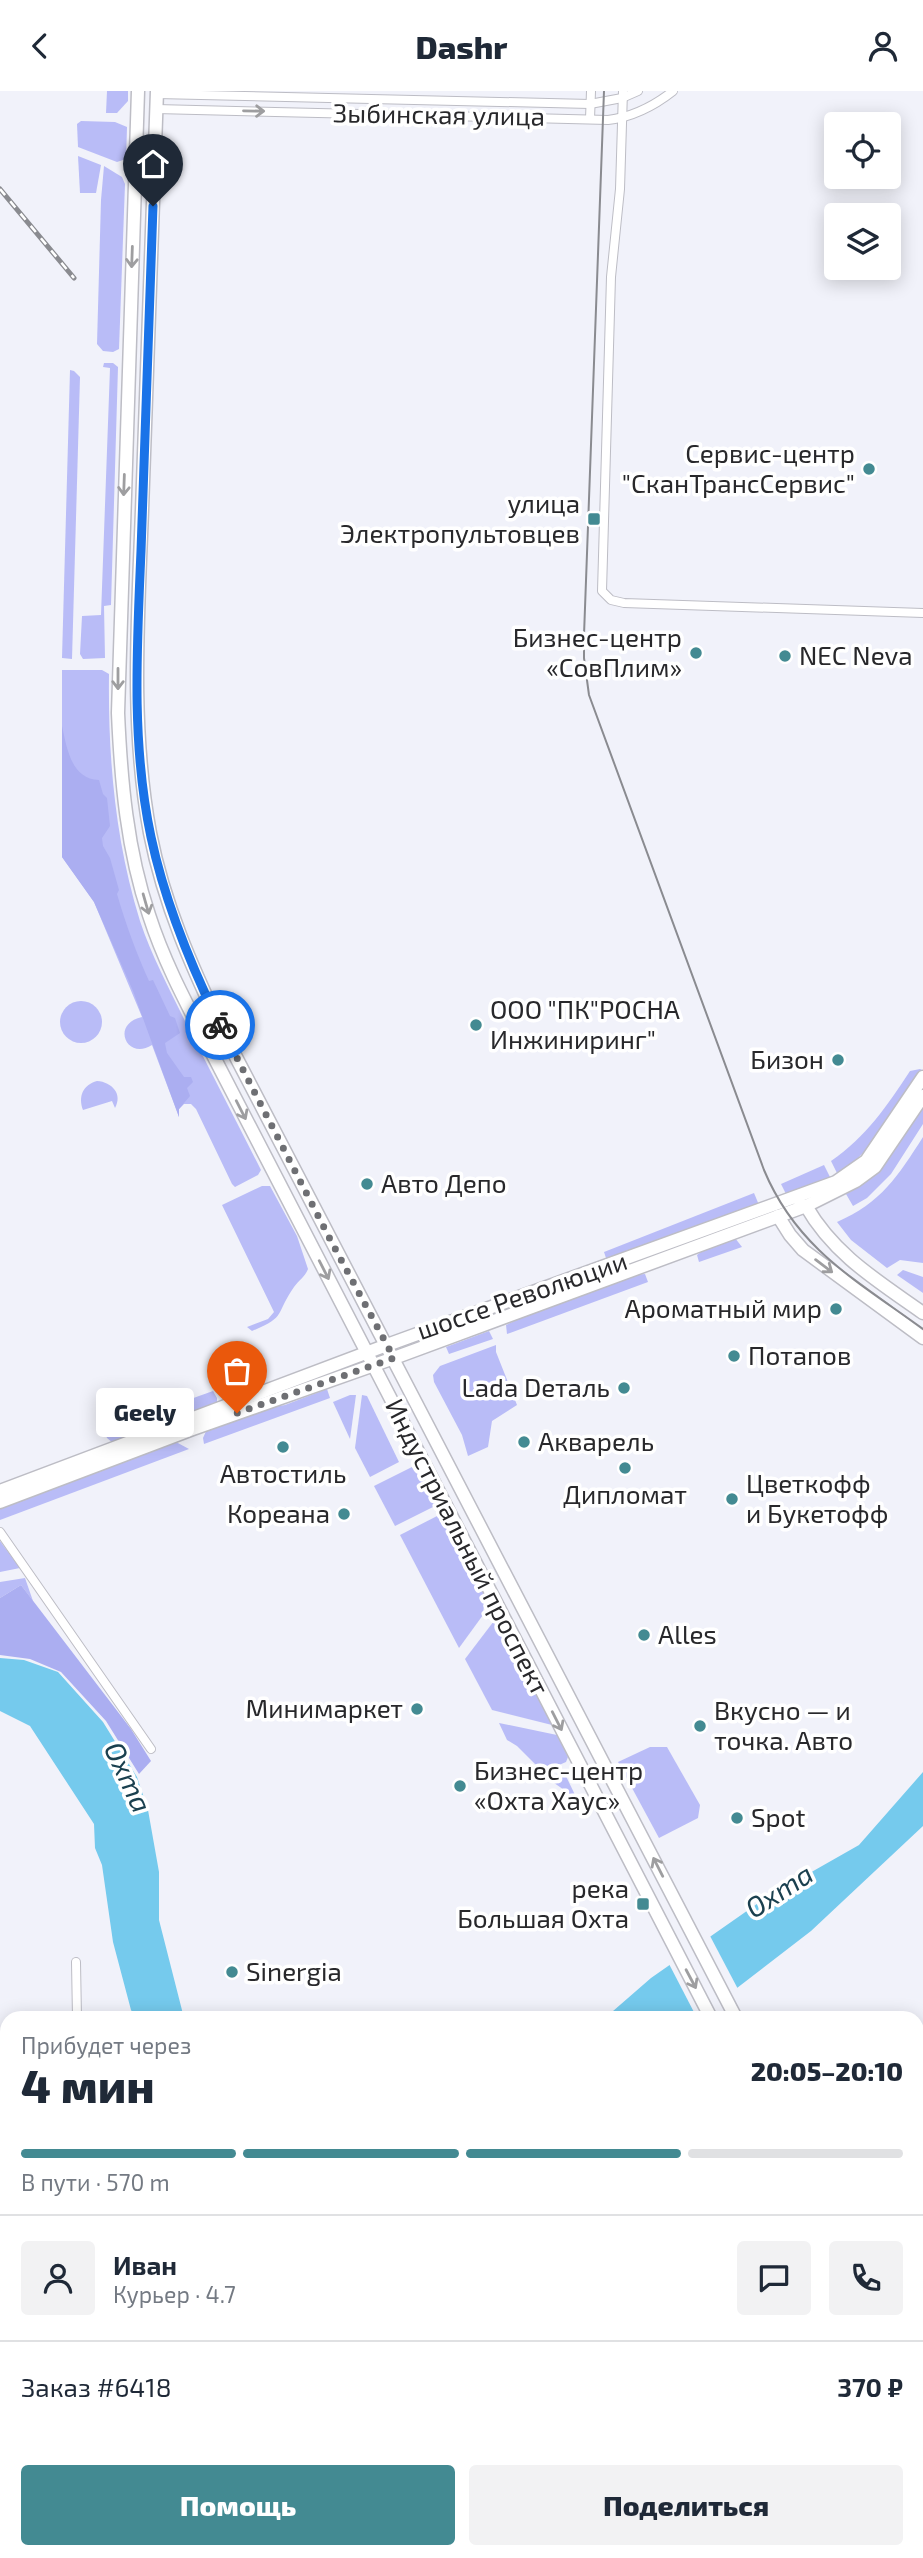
<!DOCTYPE html>
<html lang="ru">
<meta charset="utf-8">
<style>
body{margin:0;font-family:"Exo 2",sans-serif;background:#f2f2f3;color:#1f2937;height:100vh;display:flex;flex-direction:column;font-size:26px;white-space:nowrap}
*{box-sizing:border-box;margin:0}
p{font-size:23px;color:#747a83}
.icon{flex:none;width:38px;height:38px;fill:none;stroke:currentColor;stroke-width:2;stroke-linecap:round;stroke-linejoin:round}
.map{position:relative;flex:1;overflow:hidden}
.panel{position:absolute;left:0px;top:1920px;width:924px;height:548px;display:flex;flex-direction:column;background:#fff;border-radius:21px 21px 0 0;box-shadow:0 4px 18px #0003}
.panel>*{flex:none}
.buttons{position:absolute;left:824px;top:21px;display:grid;gap:14px}
.buttons a{display:grid;place-items:center;width:77px;height:77px;border-radius:7px;background:#fff;box-shadow:0 4px 18px #0003;font-size:35px}
.pin{position:absolute;display:grid;place-items:center;width:60px;height:60px;color:#fff;margin:-72px -30px;border-radius:50% 50% 50% 0;rotate:-45deg;box-shadow:0 0 7px #0007}
.pin .icon{rotate:45deg}
.courier{position:absolute;display:grid;place-items:center;width:70px;height:70px;margin:-35px;border:5px solid #1a73e8;border-radius:50%;background:#fff;color:#222;box-shadow:0 2px 9px #0007}
.bubble{position:absolute;height:49px;border-radius:7px;background:#fff;box-shadow:0 4px 18px #0003;font-size:23px;font-weight:800;line-height:49px;text-align:center}
.summary em{font-style:normal;font-weight:800}
.summary div{display:flex;flex-direction:column-reverse}
.summary{display:flex;align-items:center;justify-content:space-between;height:119px;padding:0 21px}
h1{font-size:46px;font-weight:800;line-height:52px}
.bar{display:grid;grid-template-columns:repeat(4,1fr);gap:10px 7px;align-content:center;height:84px;padding:0 21px}
.bar i{height:9px;border-radius:5px;background:#e0e1e3}
.bar .active{background:#438a92}
.bar p{grid-column:span 4}
.line{display:flex;align-items:center;gap:18px;padding:0 21px;border-top:2px solid #e0e1e3}
.line div{flex:1}
.round{display:grid;place-items:center;flex:none;width:74px;height:74px;border-radius:7px;background:#f2f2f3}
.cta{display:flex;gap:14px;margin-top:auto;padding:14px 21px}
.cta a{flex:1;height:80px;border-radius:7px;background:#438a92;color:#fff;font-size:28px;font-weight:800;line-height:80px;text-align:center}
.cta a+a{background:#f2f2f3;color:#1f2937}
header{display:flex;justify-content:space-between;align-items:center;height:91px;padding:0 21px;background:#fff;font-size:32px;font-weight:800}
.map>svg:first-child{display:block}
.green{fill:#b9bcf7}
.forest{fill:#abaef1}
.water{fill:#75caed}
.pier{fill:#f1f2fa}
.lines{fill:none;stroke-linecap:round;stroke-linejoin:round}
.street-casing{stroke:#bdbdc5;stroke-width:10}
.secondary-casing{stroke:#bdbdc5;stroke-width:15}
.primary-casing{stroke:#bdbdc5;stroke-width:15}
.street{stroke:#fff;stroke-width:8}
.secondary{stroke:#fff;stroke-width:12}
.primary{stroke:#fff;stroke-width:12}
.tram{stroke:#8a8b90;stroke-width:2}
.rail-casing{stroke:#8a8b90;stroke-width:5}
.rail{stroke:#fff;stroke-width:2.5;stroke-dasharray:8;stroke-linecap:butt}
.oneway{stroke:#9e9ea0}
.done{stroke:#6e6f73;stroke-width:7;stroke-dasharray:0 12.6}
.route{stroke:#1a73e8;stroke-width:9}
.poi-dot{fill:#438a92;stroke:#fff;stroke-width:2.5}
.labels{text-anchor:middle;stroke-width:7;stroke-linejoin:round;paint-order:stroke}
.street-label{font-size:26px;fill:#28282b;stroke:#fff}
.poi-label{font-size:26px;fill:#28282b;stroke:#fff;text-anchor:start}
.water-label{font-size:28px;font-style:italic;fill:#1a404f;stroke:#fff}
</style>
<header><svg class="icon" aria-label="back" viewBox="0 0 24 24"><path d="M15 5l-7 7 7 7"/></svg>Dashr<svg class="icon" aria-label="person" viewBox="0 0 24 24"><circle cx="12" cy="8" r="4"/><path d="M4 21q1-7 8-7t8 7"/></svg></header>
<div class="map">
<svg width="923" height="2467" viewBox="0 0 923 2467">
<rect width="100%" height="100%" fill="#f1f2fa"/>
<!-- green -->
<g class="green">
<polygon points="107,0 128,0 128,10 117,22 106,22"/>
<polygon points="81,30 115,31 127,36 126,68 117,71 78,56 77,33"/>
<polygon points="78,65 101,74 96,102 80,102"/>
<polygon points="104,75 122,86 125,93 119,258 113,261 103,260 97,253 101,109"/>
<polygon points="104,272 113,272 118,276 111,514 104,515 105,567 83,568 80,563 82,525 101,524 110,277 103,276"/>
<polygon points="70,279 74,280 80,286 72,568 62,567"/>
<path d="M62,579H102L109,583C108,667 115,749 140,830C152,866 170,899 186,932C211,981 236,1030 261,1079L258,1084L235,1096L232,1093L196,1018L191,1013H184L179,1018V1026L152,954C127,970 110,933 142,926L94,811L62,766Z"/>
<circle cx="81" cy="931" r="21"/>
<path d="M920,978L922,979C898,1015 876,1060 837,1082L831,1070C866,1046 887,1015 910,980Z"/>
<path d="M97,990C112,991 123,1003 115,1017L112,1010L83,1019C78,1005 83,994 97,990Z"/>
<path d="M923,1016V1033L891,1083L867,1107L853,1115L846,1103C884,1084 900,1050 923,1016Z"/>
<path d="M923,1046V1172L900,1169L887,1177L851,1149L837,1131C881,1112 898,1085 923,1046Z"/>
<polygon points="824,1074 830,1086 786,1103 781,1093"/>
<path d="M262,1095H270L297,1145L308,1178C305,1186 299,1189 294,1196C275,1223 287,1226 252,1240L247,1236L268,1228L274,1221L222,1114Z"/>
<polygon points="754,1102 759,1114 614,1167 606,1167 604,1161"/>
<polygon points="735,1147 742,1156 699,1171 697,1164 709,1155"/>
<polygon points="903,1179 923,1186 923,1202 897,1184"/>
<polygon points="645,1183 648,1191 507,1243 506,1234 552,1213 632,1184"/>
<polygon points="489,1240 493,1248 449,1263 446,1256"/>
<polygon points="496,1254 496,1261 517,1314 492,1330 488,1356 468,1365 462,1344 434,1291 433,1284 440,1275"/>
<polygon points="255,1285 256,1290 253,1297 235,1307 225,1301 223,1297"/>
<polygon points="327,1298 330,1307 204,1353 203,1347 207,1338 256,1319 285,1314"/>
<polygon points="213,1300 217,1307 217,1314 113,1352 107,1347 104,1339"/>
<polygon points="350,1304 356,1304 350,1348 333,1311"/>
<polygon points="362,1304 367,1305 399,1371 370,1386 355,1357"/>
<polygon points="176,1351 189,1358 0,1429 0,1416"/>
<polygon points="412,1376 432,1399 438,1411 437,1414 395,1435 374,1395"/>
<polygon points="441,1423 445,1423 485,1503 483,1524 459,1557 400,1444"/>
<polygon points="0,1450 20,1477 0,1481"/>
<polygon points="25,1487 33,1510 21,1494 0,1507 0,1491"/>
<polygon points="497,1526 552,1634 492,1619 465,1568"/>
<polygon points="499,1632 557,1644 568,1666 566,1671 543,1681 517,1655 507,1649"/>
<polygon points="650,1656 667,1656 700,1714 698,1727 659,1747 618,1671"/>
<polygon points="564,1681 577,1708 547,1687"/>
<polygon points="922,2163 923,2223 917,2226 917,2165"/>
<polygon points="917,2359 923,2370 923,2428 917,2416"/>
<polygon points="627,2460 671,2460 671,2461 658,2467 614,2467"/>
<polygon points="338,2461 486,2461 474,2467 341,2467"/>
</g>
<!-- forest -->
<g class="forest">
<path d="M62,635C67,657 71,688 99,689L103,703L107,707L110,735L102,747L103,755L110,767L119,799L117,803C126,834 136,861 149,890L153,889L170,925L175,927L180,942L165,952L167,962L184,986H191L193,991L187,997L190,1005L179,1018V1026L133,900L94,811L62,766Z"/>
<polygon points="21,1494 131,1638 151,1670 139,1683 106,1630 61,1581 30,1568 0,1564 0,1507"/>
</g>
<!-- water -->
<g class="water">
<polygon points="0,1567 24,1569 58,1581 103,1631 137,1686 148,1719 159,1781 159,1829 184,1927 136,1927 131,1919 113,1851 102,1774 95,1757 94,1733 30,1635 0,1620"/>
<polygon points="923,1681 923,1735 811,1840 698,1927 605,1927 651,1887 764,1808 859,1754"/>
</g>
<!-- pier -->
<polygon class="pier" points="709,1843 739,1900 703,1927 697,1927 668,1871"/>
<g class="lines">
<defs>
<g id="street">
<polyline points="623,0 620,98 611,186 602,500 611,509 624,512 923,522"/>
<polyline points="157,3 590,13 622,7 638,0"/>
<path d="M156,18L608,29C632,26 654,15 673,0"/>
<polyline points="590,28 591,0"/>
<polyline points="0,1441 151,1658"/>
<polyline points="76,1871 77,1927"/>
<polyline points="153,2467 162,2465 166,2467"/>
</g>
<g id="secondary">
<path d="M800,1114L806,1115C834,1164 878,1190 923,1222"/>
<polyline points="778,1125 790,1144 803,1159 923,1247"/>
<polyline points="387,1254 836,1091 866,1070 923,986"/>
<polyline points="394,1267 806,1115 856,1090 875,1076 923,1005"/>
<polyline points="917,2265 923,2262"/>
<polyline points="917,2298 923,2295"/>
<polyline points="528,2467 541,2460"/>
<polyline points="592,2467 604,2460"/>
</g>
<g id="primary">
<path d="M138,0L118,622C121,690 127,759 149,824C165,874 190,919 214,966L711,1927"/>
<path d="M157,0C152,140 147,279 142,419C138,527 130,635 150,742C164,814 193,879 225,945L736,1927"/>
<polyline points="0,1400 387,1254"/>
<polyline points="0,1411 193,1338 394,1267"/>
<polyline points="917,2275 923,2287"/>
<polyline points="917,2323 923,2335"/>
</g>
</defs>
<!-- street casing -->
<use href="#street" class="street-casing"/>
<!-- secondary casing -->
<use href="#secondary" class="secondary-casing"/>
<!-- primary casing -->
<use href="#primary" class="primary-casing"/>
<!-- street -->
<use href="#street" class="street"/>
<!-- secondary -->
<use href="#secondary" class="secondary"/>
<!-- primary -->
<use href="#primary" class="primary"/>
<!-- tram -->
<g class="tram">
<path d="M604,0L584,544V567L589,604L764,1079C797,1158 857,1190 923,1238"/>
<polyline points="917,2278 923,2275"/>
<polyline points="551,2467 563,2460"/>
<polyline points="565,2467 577,2460"/>
</g>
<defs>
<polyline id="rail" points="0,98 74,187"/>
</defs>
<!-- rail casing -->
<use href="#rail" class="rail-casing"/>
<!-- rail -->
<use href="#rail" class="rail"/>
</g>
<!-- one-way arrows -->
<defs><path id="oneway-shaft" d="M-6 0H5M1.5-3L5.5 0L1.5 3" fill="none" stroke-width="1.6" stroke-linecap="round" stroke-linejoin="round" transform="scale(1.75)"/></defs>
<g class="oneway">
<use href="#oneway-shaft" transform="translate(254 20) rotate(1)"/>
<use href="#oneway-shaft" transform="translate(132 166) rotate(92)"/>
<use href="#oneway-shaft" transform="translate(124 394) rotate(92)"/>
<use href="#oneway-shaft" transform="translate(118 588) rotate(90)"/>
<use href="#oneway-shaft" transform="translate(146 813) rotate(74)"/>
<use href="#oneway-shaft" transform="translate(241 1019) rotate(63)"/>
<use href="#oneway-shaft" transform="translate(824 1175) rotate(37)"/>
<use href="#oneway-shaft" transform="translate(324 1179) rotate(63)"/>
<use href="#oneway-shaft" transform="translate(557 1630) rotate(63)"/>
<use href="#oneway-shaft" transform="translate(658 1776) rotate(-117)"/>
<use href="#oneway-shaft" transform="translate(691 1888) rotate(62)"/>
</g>
<g class="lines">
<!-- done -->
<polyline class="done" points="220,934 331,1150 394,1267 237,1322"/>
<!-- route -->
<path class="route" d="M153,115C148,230 144,345 141,460C137,555 131,652 151,746C165,812 190,873 220,934"/>
</g>
<!-- markers -->
<g class="poi-dot">
<circle cx="869" cy="378" r="7"/>
<rect x="587" y="421" width="14" height="14" rx="3.5"/>
<circle cx="696" cy="562" r="7"/>
<circle cx="785" cy="565" r="7"/>
<circle cx="476" cy="934" r="7"/>
<circle cx="838" cy="969" r="7"/>
<circle cx="367" cy="1093" r="7"/>
<circle cx="836" cy="1218" r="7"/>
<circle cx="734" cy="1265" r="7"/>
<circle cx="624" cy="1297" r="7"/>
<circle cx="524" cy="1351" r="7"/>
<circle cx="283" cy="1356" r="7"/>
<circle cx="625" cy="1377" r="7"/>
<circle cx="732" cy="1408" r="7"/>
<circle cx="344" cy="1423" r="7"/>
<circle cx="644" cy="1544" r="7"/>
<circle cx="417" cy="1618" r="7"/>
<circle cx="700" cy="1635" r="7"/>
<circle cx="460" cy="1695" r="7"/>
<circle cx="737" cy="1727" r="7"/>
<rect x="636" y="1806" width="14" height="14" rx="3.5"/>
<circle cx="232" cy="1881" r="7"/>
</g>
<g class="labels">
<!-- street labels -->
<g class="street-label">
<text transform="translate(439 24) rotate(1)" y="9">Зыбинская улица</text>
<text transform="translate(522 1205) rotate(-19)" y="9">шоссе Революции</text>
<text transform="translate(467 1456) rotate(63)" y="9">Индустриальный проспект</text>
</g>
<!-- poi labels -->
<g class="poi-label">
<text x="855" y="372" text-anchor="end">Сервис-центр<tspan x="855" dy="30">"СканТрансСервис"</tspan></text>
<text x="580" y="422" text-anchor="end">улица<tspan x="580" dy="30">Электропультовцев</tspan></text>
<text x="682" y="556" text-anchor="end">Бизнес-центр<tspan x="682" dy="30">«СовПлим»</tspan></text>
<text x="799" y="574">NEC Neva</text>
<text x="490" y="928">ООО "ПК"РОСНА<tspan x="490" dy="30">Инжиниринг"</tspan></text>
<text x="824" y="978" text-anchor="end">Бизон</text>
<text x="381" y="1102">Авто Депо</text>
<text x="822" y="1227" text-anchor="end">Ароматный мир</text>
<text x="748" y="1274">Потапов</text>
<text x="610" y="1306" text-anchor="end">Lada Dеталь</text>
<text x="538" y="1360">Акварель</text>
<text x="283" y="1392" text-anchor="middle">Автостиль</text>
<text x="746" y="1402">Цветкофф<tspan x="746" dy="30">и Букетофф</tspan></text>
<text x="625" y="1413" text-anchor="middle">Дипломат</text>
<text x="330" y="1432" text-anchor="end">Кореана</text>
<text x="658" y="1553">Alles</text>
<text x="403" y="1627" text-anchor="end">Минимаркет</text>
<text x="714" y="1629">Вкусно — и<tspan x="714" dy="30">точка. Авто</tspan></text>
<text x="474" y="1689">Бизнес-центр<tspan x="474" dy="30">«Охта Хаус»</tspan></text>
<text x="751" y="1736">Spot</text>
<text x="629" y="1807" text-anchor="end">река<tspan x="629" dy="30">Большая Охта</tspan></text>
<text x="246" y="1890">Sinergia</text>
</g>
<!-- water labels -->
<g class="water-label">
<text transform="translate(128 1686) rotate(65)" y="10">Охта</text>
<text transform="translate(779 1800) rotate(-33)" y="10">Охта</text>
</g>
</g>
</svg>
<div class="buttons">
<a><svg class="icon" aria-label="locate" viewBox="0 0 24 24"><circle cx="12" cy="12" r="6"/><path d="M12 2v4M12 18v4M2 12h4M18 12h4"/></svg></a>
<a><svg class="icon" aria-label="layers" viewBox="0 0 24 24"><path d="M12 4l9 5-9 5-9-5zM3 14l9 5 9-5"/></svg></a>
</div>
<div class="pin" style="left:237px;top:1322px;background:#ea580c"><svg class="icon" aria-label="bag" viewBox="0 0 24 24"><path d="M5 8h14l-1 12H6zM9 8a3 3 0 0 1 6 0"/></svg></div>
<div class="pin" style="left:153px;top:115px;background:#1f2937"><svg class="icon" aria-label="home" viewBox="0 0 24 24"><path d="M3 11l9-7 9 7M6 9v11h12V9"/></svg></div>
<div class="courier" style="left:220px;top:934px"><svg class="icon" aria-label="bike" viewBox="0 0 24 24"><circle cx="6" cy="16" r="4"/><circle cx="18" cy="16" r="4"/><path d="M6 16l4-8h5l3 8M10 8l3 8H6M13 5h3"/></svg></div>
<div class="bubble" style="left:96px;top:1297px;width:98px">Geely</div>
<section class="panel">
<div class="summary"><div><h1>4 мин</h1><p>Прибудет через</p></div><em>20:05–20:10</em></div>
<div class="bar"><i class="active"></i><i class="active"></i><i class="active"></i><i></i><p>В пути · 570 m</p></div>
<div class="line" style="height:126px"><a class="round"><svg class="icon" aria-label="person" viewBox="0 0 24 24"><circle cx="12" cy="8" r="4"/><path d="M4 21q1-7 8-7t8 7"/></svg></a><div><b>Иван</b><p>Курьер · 4.7</p></div><a class="round"><svg class="icon" aria-label="chat" viewBox="0 0 24 24"><path d="M4 5h16v11H9l-5 4z"/></svg></a><a class="round"><svg class="icon" aria-label="phone" viewBox="0 0 24 24"><path d="M5 4h4l2 5-3 2q2 4 5 5l2-3 5 2v4C11 20 4 13 5 4z"/></svg></a></div>
<div class="line" style="height:91px"><div>Заказ #6418</div><b>370 ₽</b></div>
<div class="cta"><a>Помощь</a><a>Поделиться</a></div>
</section>
</div>
